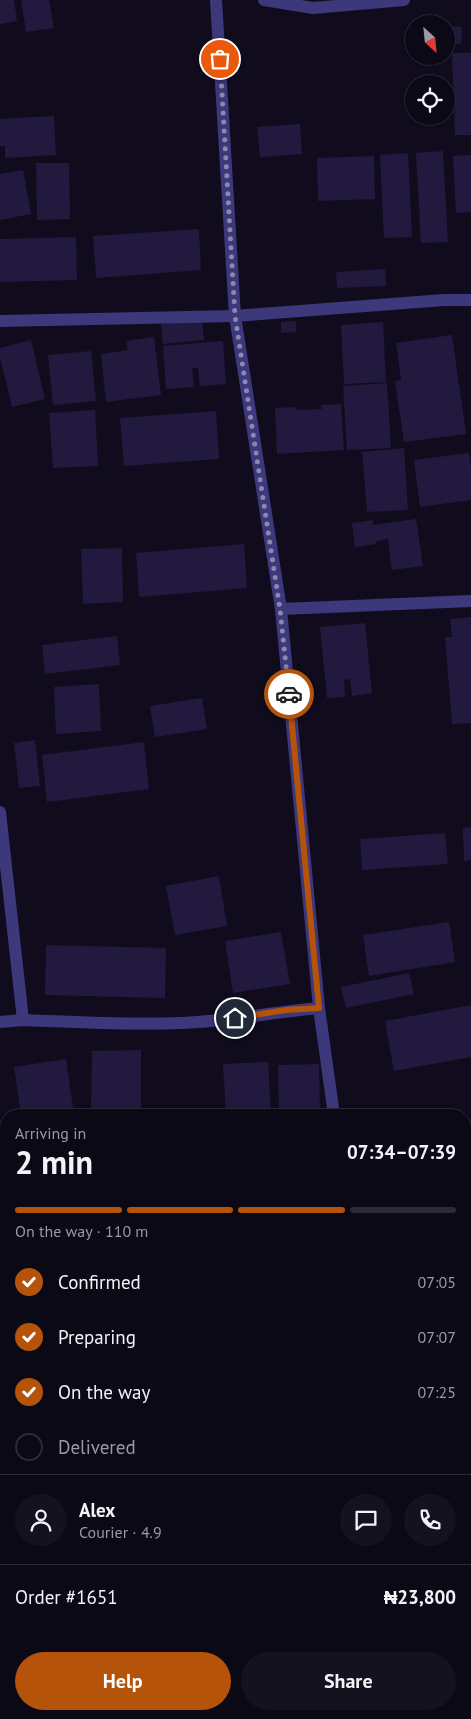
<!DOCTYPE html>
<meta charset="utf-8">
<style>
body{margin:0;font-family:"PT Sans",sans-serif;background:#15121f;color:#f1f3f6;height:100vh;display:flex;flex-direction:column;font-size:19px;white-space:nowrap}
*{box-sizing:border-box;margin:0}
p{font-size:16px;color:#9a9aa1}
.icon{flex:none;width:28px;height:28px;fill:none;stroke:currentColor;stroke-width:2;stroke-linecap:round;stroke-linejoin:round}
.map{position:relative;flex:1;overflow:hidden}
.sheet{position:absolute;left:0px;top:1109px;width:471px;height:611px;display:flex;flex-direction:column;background:#0c0916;border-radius:20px 20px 0 0;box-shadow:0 1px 4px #0004,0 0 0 1px #2c2a35}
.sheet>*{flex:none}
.needle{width:32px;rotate:153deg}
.controls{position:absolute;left:405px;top:15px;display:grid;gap:10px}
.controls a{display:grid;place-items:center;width:50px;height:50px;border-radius:50%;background:#0c0916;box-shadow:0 1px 4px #0004,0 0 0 1px #2c2a35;font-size:25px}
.pin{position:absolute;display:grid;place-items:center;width:42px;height:42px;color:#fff;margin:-21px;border:2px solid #fff;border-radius:50%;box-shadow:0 1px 5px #0007}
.courier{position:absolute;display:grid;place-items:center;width:50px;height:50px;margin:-25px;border:4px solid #b45309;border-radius:50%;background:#fff;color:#222;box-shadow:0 1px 6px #0007}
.overview em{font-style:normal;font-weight:600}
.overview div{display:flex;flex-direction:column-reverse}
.overview{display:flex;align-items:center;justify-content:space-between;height:85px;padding:0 15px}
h1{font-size:32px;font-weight:600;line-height:38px}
.bar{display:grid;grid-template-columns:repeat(4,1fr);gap:8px 5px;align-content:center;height:60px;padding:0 15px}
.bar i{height:6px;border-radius:4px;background:#2c2a35}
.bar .active{background:#b45309}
.bar p{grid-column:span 4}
.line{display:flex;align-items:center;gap:12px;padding:0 15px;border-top:1px solid #2c2a35}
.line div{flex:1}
.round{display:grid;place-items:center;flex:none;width:52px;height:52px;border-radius:26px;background:#15121f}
ol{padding:0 15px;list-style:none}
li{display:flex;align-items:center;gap:15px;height:55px}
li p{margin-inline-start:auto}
li .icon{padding:5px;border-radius:50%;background:#b45309;color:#fff;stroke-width:4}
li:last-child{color:#9a9aa1}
li i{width:28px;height:28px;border:2px solid #2c2a35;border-radius:50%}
.action{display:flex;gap:10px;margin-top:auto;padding:10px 15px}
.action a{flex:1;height:58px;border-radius:30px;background:#b45309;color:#fff;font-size:20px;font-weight:600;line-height:58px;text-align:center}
.action a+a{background:#15121f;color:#f1f3f6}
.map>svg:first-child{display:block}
.building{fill:#22193e}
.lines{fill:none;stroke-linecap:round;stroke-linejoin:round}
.minor{stroke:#3d387b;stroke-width:12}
.done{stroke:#8d87af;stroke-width:5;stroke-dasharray:0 9}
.route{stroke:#b45309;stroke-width:6}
</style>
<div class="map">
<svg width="471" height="1719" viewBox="0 0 471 1719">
<rect width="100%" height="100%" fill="#100c1d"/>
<!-- building -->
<g class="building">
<polygon points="0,0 14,0 17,21 0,24"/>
<polygon points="21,0 49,0 54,28 26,32"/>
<polygon points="446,26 462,27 461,44 446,44"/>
<polygon points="452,53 471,53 471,135 455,135"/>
<polygon points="54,116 56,155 5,158 5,146 0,146 0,119"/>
<polygon points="300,124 302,154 260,157 257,127"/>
<polygon points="443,151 448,242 421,243 416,153"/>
<polygon points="408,153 412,237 384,238 380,155"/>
<polygon points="471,155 471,212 456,213 453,156"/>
<polygon points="374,156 375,199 318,201 317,158"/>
<polygon points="36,163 69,163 70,219 37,220"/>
<polygon points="23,170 31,214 0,220 0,174"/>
<polygon points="199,229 201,270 96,278 93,236"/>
<polygon points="76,237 77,280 0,282 0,239"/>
<polygon points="385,269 386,286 337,288 336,272"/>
<polygon points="202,320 204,340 163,344 161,324"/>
<polygon points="296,321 296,332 281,333 281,322"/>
<polygon points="383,322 386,382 344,384 341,325"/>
<polygon points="452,335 466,434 404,442 395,381 401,380 396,343"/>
<polygon points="154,337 161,395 106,402 101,354 128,350 126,341"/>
<polygon points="31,340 45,399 12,407 0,357 0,348"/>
<polygon points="223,341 226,384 200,386 198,368 192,368 194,387 166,389 163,346"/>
<polygon points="91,351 96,401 53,405 48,355"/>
<polygon points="387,383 391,448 347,450 343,386"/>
<polygon points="341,404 344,450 277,454 275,408 295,407 296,410 322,409 321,405"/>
<polygon points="95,410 98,466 53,468 49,413"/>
<polygon points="216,411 219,459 124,466 120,418"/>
<polygon points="404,448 408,510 367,512 362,452"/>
<polygon points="469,453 471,467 471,500 420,507 414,460"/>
<polygon points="416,519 423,566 392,570 388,539 376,541 376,544 355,547 352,523 373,520 373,525"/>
<polygon points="244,544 247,588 139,597 136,553"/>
<polygon points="122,548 123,602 83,604 81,549"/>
<polygon points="471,617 471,723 452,724 445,637 452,637 450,619"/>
<polygon points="365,623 372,693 352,696 350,679 344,680 345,697 327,698 320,627"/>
<polygon points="117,636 120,665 45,674 42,645"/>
<polygon points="99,684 101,731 56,734 54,687"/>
<polygon points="202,698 207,729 155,737 150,706"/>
<polygon points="35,740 40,786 19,788 14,743"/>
<polygon points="144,742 149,789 47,802 42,755"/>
<polygon points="471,827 471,860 464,861 463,828"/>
<polygon points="445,833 448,864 362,870 360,839"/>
<polygon points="219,876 227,926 175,935 166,886"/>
<polygon points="449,922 455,962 369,976 363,935"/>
<polygon points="281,932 290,984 233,993 225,941"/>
<polygon points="46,945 166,948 165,998 45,995"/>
<polygon points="409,973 414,994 346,1008 341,987"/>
<polygon points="471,1005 471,1057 394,1071 385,1021"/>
<polygon points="141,1050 141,1115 91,1115 92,1051"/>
<polygon points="66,1059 74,1115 21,1115 14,1067"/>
<polygon points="268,1062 271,1115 226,1115 223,1064"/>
<polygon points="319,1064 320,1115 279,1115 278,1065"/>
<polygon points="6,1402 6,1442 0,1443 0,1403"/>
<polygon points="465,1411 471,1411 471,1450 465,1451"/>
<rect x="0" y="1464" width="6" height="41"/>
<rect x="465" y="1575" width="6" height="60"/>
<polygon points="471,1659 471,1707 465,1708 465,1660"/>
</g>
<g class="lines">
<!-- minor -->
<g class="minor">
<polyline points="216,0 235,316 281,609 319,1008 334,1115"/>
<polyline points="264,0 313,8 404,0"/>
<polyline points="0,321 235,316 444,300 471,300"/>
<polyline points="281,609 471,601"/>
<polyline points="0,812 23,1020"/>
<path d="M0,1022L23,1020C74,1022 127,1025 179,1023C226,1022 272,1012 319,1008"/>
<polyline points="0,1315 6,1315"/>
<polyline points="465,1545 471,1545"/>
<polyline points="376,1714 377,1719"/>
</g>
</g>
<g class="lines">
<!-- done -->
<polyline class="done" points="220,59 235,316 280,609 289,694"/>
<!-- route -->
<polyline class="route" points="235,1018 286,1010 319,1008 289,694"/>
</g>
</svg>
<div class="controls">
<a><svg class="needle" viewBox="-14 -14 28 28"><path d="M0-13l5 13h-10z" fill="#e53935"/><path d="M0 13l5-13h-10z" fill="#9a9aa1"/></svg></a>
<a><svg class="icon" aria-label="locate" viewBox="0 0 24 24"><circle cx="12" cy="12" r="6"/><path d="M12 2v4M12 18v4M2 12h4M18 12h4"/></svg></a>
</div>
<div class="pin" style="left:220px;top:59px;background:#ea580c"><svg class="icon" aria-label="bag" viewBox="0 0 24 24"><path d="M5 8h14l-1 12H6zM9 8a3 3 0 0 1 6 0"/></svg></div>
<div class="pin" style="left:235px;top:1018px;background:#1f2937"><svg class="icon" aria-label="home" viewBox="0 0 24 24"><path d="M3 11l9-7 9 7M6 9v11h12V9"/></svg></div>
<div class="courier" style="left:289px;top:694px"><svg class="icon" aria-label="car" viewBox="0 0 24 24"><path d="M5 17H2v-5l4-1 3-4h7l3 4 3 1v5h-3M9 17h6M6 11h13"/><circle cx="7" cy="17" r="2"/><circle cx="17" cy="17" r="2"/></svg></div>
<section class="sheet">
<div class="overview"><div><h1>2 min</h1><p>Arriving in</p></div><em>07:34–07:39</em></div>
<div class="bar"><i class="active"></i><i class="active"></i><i class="active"></i><i></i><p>On the way · 110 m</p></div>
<ol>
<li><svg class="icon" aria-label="check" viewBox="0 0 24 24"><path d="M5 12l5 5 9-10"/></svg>Confirmed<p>07:05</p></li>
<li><svg class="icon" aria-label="check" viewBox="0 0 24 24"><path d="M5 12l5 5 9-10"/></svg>Preparing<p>07:07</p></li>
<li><svg class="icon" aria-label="check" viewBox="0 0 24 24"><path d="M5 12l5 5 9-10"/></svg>On the way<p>07:25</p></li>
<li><i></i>Delivered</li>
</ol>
<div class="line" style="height:90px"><a class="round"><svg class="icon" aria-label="person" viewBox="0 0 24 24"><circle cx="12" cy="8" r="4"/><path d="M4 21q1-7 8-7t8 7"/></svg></a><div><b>Alex</b><p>Courier · 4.9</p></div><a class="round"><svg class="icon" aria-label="chat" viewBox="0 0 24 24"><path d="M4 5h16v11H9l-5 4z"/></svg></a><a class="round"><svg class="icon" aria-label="phone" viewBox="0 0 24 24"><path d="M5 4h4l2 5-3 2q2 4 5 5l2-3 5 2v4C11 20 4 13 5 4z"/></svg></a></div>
<div class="line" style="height:65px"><div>Order #1651</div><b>₦23,800</b></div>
<div class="action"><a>Help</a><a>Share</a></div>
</section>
</div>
